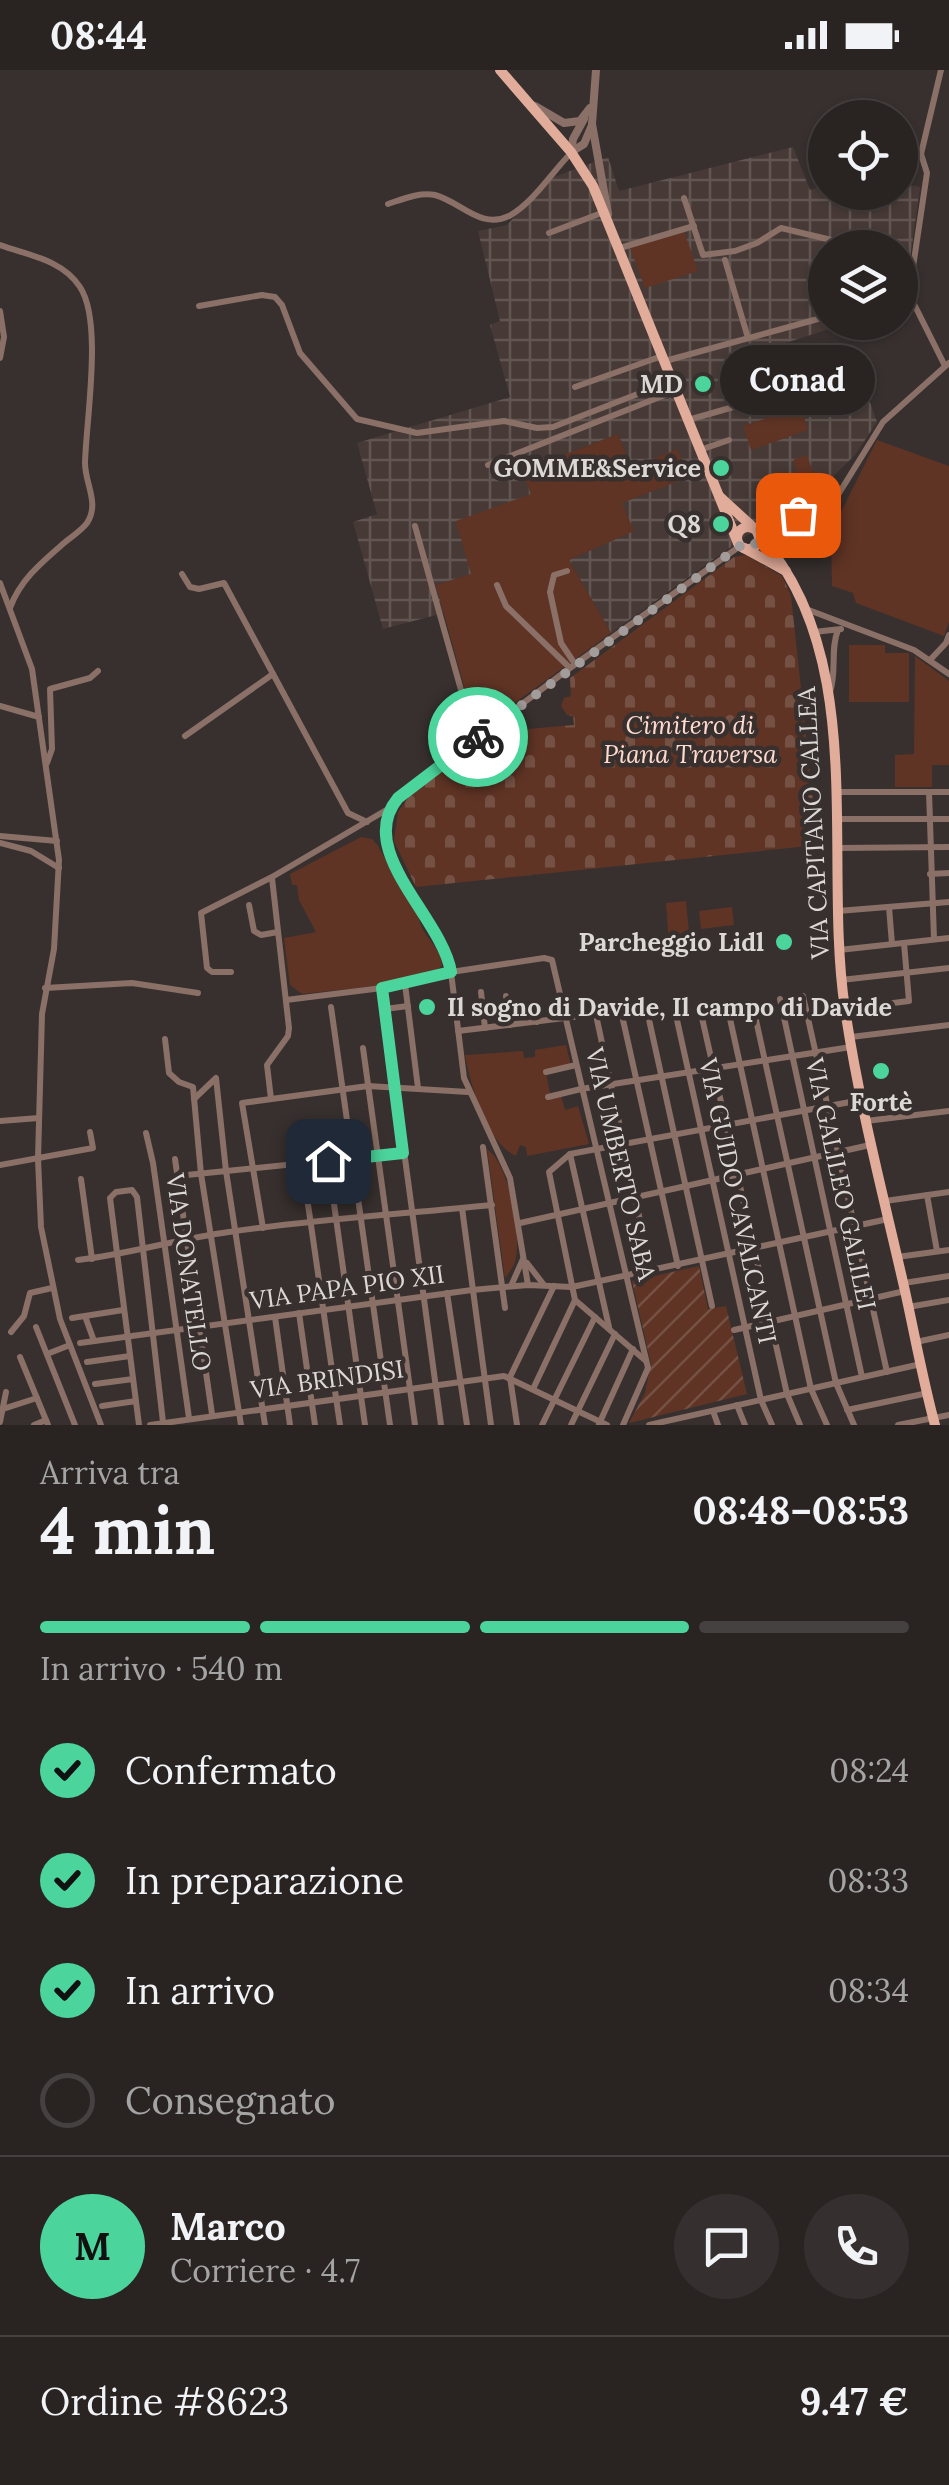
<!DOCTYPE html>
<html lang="it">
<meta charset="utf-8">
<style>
body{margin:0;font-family:Lora,serif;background:#35302f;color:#f1f3f6;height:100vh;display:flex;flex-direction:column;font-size:38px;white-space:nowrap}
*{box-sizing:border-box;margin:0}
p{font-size:32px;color:#a5a4a5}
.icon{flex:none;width:55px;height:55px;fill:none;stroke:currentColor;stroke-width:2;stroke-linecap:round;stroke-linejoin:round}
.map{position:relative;height:1355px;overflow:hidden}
.details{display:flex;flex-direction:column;background:#292422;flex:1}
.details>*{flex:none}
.fabs{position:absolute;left:808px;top:30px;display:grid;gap:20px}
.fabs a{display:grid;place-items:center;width:110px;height:110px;border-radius:50%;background:#292422;box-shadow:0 2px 8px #0004,0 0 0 2px #454140;font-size:50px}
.pin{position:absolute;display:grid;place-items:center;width:85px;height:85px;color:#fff;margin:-42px;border-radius:20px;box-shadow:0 5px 15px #0006}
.courier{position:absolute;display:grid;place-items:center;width:100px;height:100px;margin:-50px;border:8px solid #4bd49b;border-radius:50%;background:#fff;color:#222;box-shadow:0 2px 12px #0007}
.bubble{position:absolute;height:70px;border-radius:35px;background:#292422;box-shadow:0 2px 8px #0004,0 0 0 2px #454140;font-size:32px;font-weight:700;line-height:70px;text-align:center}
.summary em{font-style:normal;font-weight:700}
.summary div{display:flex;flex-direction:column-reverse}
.summary{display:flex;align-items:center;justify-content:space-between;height:170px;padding:0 40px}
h1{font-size:65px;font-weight:700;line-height:75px}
.bar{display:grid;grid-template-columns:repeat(4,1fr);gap:15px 10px;align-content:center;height:120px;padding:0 40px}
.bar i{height:12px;border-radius:8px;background:#454140}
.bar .active{background:#4bd49b}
.bar p{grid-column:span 4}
.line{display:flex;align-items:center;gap:25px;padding:0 40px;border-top:2px solid #454140}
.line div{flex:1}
.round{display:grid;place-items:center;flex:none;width:105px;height:105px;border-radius:52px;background:#35302f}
ol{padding:0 40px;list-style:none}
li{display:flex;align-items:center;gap:30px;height:110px}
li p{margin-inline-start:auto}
li .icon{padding:10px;border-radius:50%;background:#4bd49b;color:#111;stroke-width:4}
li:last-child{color:#a5a4a5}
li i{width:55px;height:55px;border:5px solid #454140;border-radius:50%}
.status{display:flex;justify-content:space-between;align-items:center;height:70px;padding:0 50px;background:#292422;direction:ltr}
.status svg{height:28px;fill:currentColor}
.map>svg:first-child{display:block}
.industrial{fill:url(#industrial-grid)}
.green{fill:#5f3425}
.cemetery{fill:url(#cemetery-stones)}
.garden{fill:url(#garden-furrows)}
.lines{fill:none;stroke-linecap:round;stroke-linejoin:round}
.minor{stroke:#8a7067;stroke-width:6}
.tertiary{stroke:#8a7067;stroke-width:8}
.primary{stroke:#e2ac9a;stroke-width:10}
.done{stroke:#a29d9b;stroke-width:10;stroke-dasharray:0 18}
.route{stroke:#4bd49b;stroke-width:12}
.poi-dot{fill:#4bd49b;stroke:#37302e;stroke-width:4}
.labels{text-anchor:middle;stroke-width:9;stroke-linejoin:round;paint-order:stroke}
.poi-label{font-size:25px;font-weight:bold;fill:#dcd8d6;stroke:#37302e;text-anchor:end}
.park-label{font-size:25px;font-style:italic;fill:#ffdace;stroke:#37302e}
.street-label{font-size:25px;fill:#dcd8d6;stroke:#37302e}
</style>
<div class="status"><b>08:44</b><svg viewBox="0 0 49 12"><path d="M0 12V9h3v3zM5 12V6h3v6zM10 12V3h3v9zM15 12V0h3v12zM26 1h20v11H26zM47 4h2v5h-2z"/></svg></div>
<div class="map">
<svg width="949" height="1355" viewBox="0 0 949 1355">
<defs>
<pattern id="industrial-grid" width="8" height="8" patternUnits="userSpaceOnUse" patternTransform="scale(2.5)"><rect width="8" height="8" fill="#473a36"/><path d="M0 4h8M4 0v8" fill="none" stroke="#615652"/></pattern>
<pattern id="cemetery-stones" width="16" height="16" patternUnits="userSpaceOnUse" patternTransform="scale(2.5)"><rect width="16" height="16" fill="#5f3425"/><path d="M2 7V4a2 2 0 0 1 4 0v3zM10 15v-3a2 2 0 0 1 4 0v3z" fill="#755144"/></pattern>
<pattern id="garden-furrows" width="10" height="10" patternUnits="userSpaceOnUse" patternTransform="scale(2.5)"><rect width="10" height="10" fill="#5f3425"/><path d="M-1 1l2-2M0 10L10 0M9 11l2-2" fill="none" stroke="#755144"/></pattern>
</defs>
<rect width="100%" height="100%" fill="#37302e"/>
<!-- industrial -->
<polygon class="industrial" points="793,77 810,120 825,115 825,122 900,122 900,113 920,117 904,234 900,236 900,178 825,178 825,252 848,253 735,289 744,319 865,318 877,352 855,385 804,435 774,446 611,563 569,490 633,461 621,433 688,407 632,398 618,364 523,401 531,424 471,505 436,515 444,543 383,559 353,452 377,444 357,373 510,327 490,255 500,251 478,161 507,155 548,109 608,87 619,121"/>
<!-- green -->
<g class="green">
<polygon points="684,161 698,201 645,218 630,178"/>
<polygon points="801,337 808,360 751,380 743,356"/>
<polygon points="618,364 632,398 677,379 689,407 622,433 634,461 569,490 611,563 483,656 473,649 436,515 471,504 456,451 531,424 522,401"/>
<polygon points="877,370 949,396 949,552 944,566 856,533 853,523 832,516 831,476 841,442"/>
<polygon points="807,385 817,413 802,418 793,390"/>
<polygon points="849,575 885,575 885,583 909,583 909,632 849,632"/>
<polygon points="915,586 949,611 949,695 932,695 932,717 895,717 895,685 914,684"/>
<path d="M361,767L372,769L378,776L419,848C421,866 441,876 442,896C419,915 334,920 302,924L290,915L284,868L316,862L299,830L297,815H292L290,804Z"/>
<polygon points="686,831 690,873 669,874 666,833"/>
<polygon points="732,837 734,855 701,859 699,841"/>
<path d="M566,975L571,996L546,1002L550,1023L560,1022L565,1040L578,1036L589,1074L527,1086L526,1077L520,1075L516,1086C487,1074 470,1013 465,985L523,981L524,988L535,987V980Z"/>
<path d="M487,1079C509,1094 521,1161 516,1187C515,1196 510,1201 505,1208Z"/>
</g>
<!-- cemetery -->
<polygon class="cemetery" points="746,485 782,506 791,526 818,775 416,817 394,771 398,742 413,721 495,662 574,655 573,646 567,645 561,636 564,628 571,626 570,608 734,487"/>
<!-- garden -->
<polygon class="garden" points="699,1196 708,1239 726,1236 747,1324 629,1353 645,1323 651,1294 632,1211"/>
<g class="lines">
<!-- minor -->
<g class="minor">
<polyline points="941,0 921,84 927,103 909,224 945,296"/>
<polyline points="684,128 703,185 735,181 757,173 781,158 844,173"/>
<path d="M388,134C403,129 419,122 435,125C461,132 481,160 509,146C533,133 552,102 571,83"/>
<polyline points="549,163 604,142"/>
<path d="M0,175C28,185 63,190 80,217C103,252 86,350 85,393C85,414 100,433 87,453C81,461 71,467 64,473C42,492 20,510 10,538"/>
<polyline points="620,178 694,156"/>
<polyline points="725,190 748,268"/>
<polyline points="199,236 262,225 275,227 282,235 300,283 357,349 417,363 504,351 537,358 553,357 671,311"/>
<polyline points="0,241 4,267 0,288"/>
<polyline points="665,291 825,247"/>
<polyline points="575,317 662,286"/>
<polyline points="688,350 737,336"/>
<polyline points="700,380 729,370"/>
<polyline points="488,395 675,321"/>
<polyline points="415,456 470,652 482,663"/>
<polyline points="757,461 833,433 883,352 949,293"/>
<polyline points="567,501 554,505 550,522 561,573 575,594"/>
<polyline points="182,504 190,517 199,519 224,513 348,743 367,752"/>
<polyline points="0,513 32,599 59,790 54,879 42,944 38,1089 41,1157 60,1249 101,1355"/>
<polyline points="497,515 506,536 570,598"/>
<polyline points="806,539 914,580 949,604"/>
<polyline points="814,562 841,559"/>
<polyline points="930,590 946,573 949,565"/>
<path d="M830,622C837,602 830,579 838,560"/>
<polyline points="0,636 39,647"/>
<polyline points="185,666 273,604"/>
<polyline points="47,693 52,679 50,619 90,608 98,601"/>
<polyline points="836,722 949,722"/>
<polyline points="929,722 934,869"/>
<polyline points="835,749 949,749"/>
<polyline points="0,766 57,771"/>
<polyline points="0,773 31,781 59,798"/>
<polyline points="837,778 949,777"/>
<polyline points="930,804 949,803"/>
<polyline points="249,835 254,861 261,865 278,862"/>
<polyline points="889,837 892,874"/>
<polyline points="838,841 949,832"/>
<polyline points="839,880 949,868"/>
<polyline points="231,902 212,902 207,898 201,843 272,807 388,739"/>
<polyline points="841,910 949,898"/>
<polyline points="405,914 418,1018"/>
<polyline points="45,918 132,913 198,923"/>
<polyline points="382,918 441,1355"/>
<polyline points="481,922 485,958"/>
<polyline points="506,926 510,955"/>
<polyline points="803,926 887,1302"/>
<polyline points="780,929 862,1307"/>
<polyline points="286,930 382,918 451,902 544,888 552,890 648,1298 623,1355"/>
<polyline points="752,932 836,1313 854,1355"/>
<polyline points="534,934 537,952"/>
<polyline points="727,935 811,1319 827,1355"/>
<polyline points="331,937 390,1355"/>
<polyline points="385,939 408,936"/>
<polyline points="700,939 787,1324 800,1355"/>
<polyline points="846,939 909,931 904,873"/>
<polyline points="675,941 761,1330 772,1355"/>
<polyline points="596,945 651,1202"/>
<polyline points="648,945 712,1236"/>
<polyline points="458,961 621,941 678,1196"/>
<polyline points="851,967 949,955"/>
<polyline points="165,969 169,1003 179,1012 193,1017 201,1104 241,1355"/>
<polyline points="363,978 415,1355"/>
<polyline points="546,1002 576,995"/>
<polyline points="548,1027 581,1019 851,977"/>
<polyline points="194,1029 216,1008 226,1101 265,1355"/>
<polyline points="271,1029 267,995 288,966 289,958 272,808"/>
<polyline points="0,1051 39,1048"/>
<polyline points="866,1051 949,1041"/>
<polyline points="146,1063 153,1093 189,1348"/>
<polyline points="483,1077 505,1238"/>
<polyline points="570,1084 609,1257"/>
<polyline points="175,1089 212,1344"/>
<polyline points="328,1091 365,1355"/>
<polyline points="302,1093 340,1355"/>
<polyline points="0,1095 93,1078 90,1062"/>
<polyline points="177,1106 403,1083"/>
<polyline points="81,1109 92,1189"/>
<polyline points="927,1125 937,1181"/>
<polyline points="885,1131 949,1122"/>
<polyline points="462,1138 491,1355"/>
<polyline points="520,1153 870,1075"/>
<polyline points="263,1158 242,1033 368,1016 468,1022"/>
<polyline points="897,1187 949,1180"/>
<path d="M78,1190C130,1184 177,1169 229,1162C316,1149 404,1144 492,1135"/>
<polyline points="527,1193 544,1215"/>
<polyline points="904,1213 949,1206"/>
<path d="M528,1215L510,1108L464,1008L450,894L386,778C383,758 385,743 398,727L570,598L740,476"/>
<polyline points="511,1216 523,1189"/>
<polyline points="447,1223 467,1355"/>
<polyline points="908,1237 949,1230"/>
<polyline points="299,1243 315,1355"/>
<polyline points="85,1246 94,1271"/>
<polyline points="275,1247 290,1355"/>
<polyline points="72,1248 123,1240"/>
<polyline points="36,1257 75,1355"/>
<polyline points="734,1260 905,1221"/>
<polyline points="11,1262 24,1246 30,1223 52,1218"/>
<polyline points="916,1272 949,1265"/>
<polyline points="80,1273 472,1220 528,1215 572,1217 888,1149"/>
<polyline points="47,1284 70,1275"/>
<polyline points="20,1287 48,1355"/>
<polyline points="646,1291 575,1230 549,1102 570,1084 861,1030"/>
<polyline points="87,1292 130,1286"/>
<polyline points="95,1314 133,1309"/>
<polyline points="533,1319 575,1230"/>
<polyline points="737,1335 745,1355"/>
<polyline points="102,1336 136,1331"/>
<polyline points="0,1340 37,1328"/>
<polyline points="847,1340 928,1323"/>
<polyline points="713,1341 718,1355"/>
<polyline points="0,1352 6,1322"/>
<polyline points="599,1354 633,1279"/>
<polyline points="34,1355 46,1350"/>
<polyline points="139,1355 110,1128 116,1122 132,1120 137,1127 163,1352"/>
<polyline points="150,1355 504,1306 607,1355"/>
<polyline points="517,1355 510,1307 554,1216"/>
<polyline points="542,1355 595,1247"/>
<polyline points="571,1355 615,1264"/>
<polyline points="649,1355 921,1294"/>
<polyline points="898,1355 949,1345"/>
</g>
<!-- tertiary -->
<g class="tertiary">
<polyline points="596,0 592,54 608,144"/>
<polyline points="535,36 564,53 580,51 590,38"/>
<polyline points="571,82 573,69 584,49"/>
<polyline points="571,82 584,74 592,55"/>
</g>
<!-- primary -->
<g class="primary">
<polyline points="500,0 571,82 593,116 738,473"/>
<polyline points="720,427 755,459"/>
<circle cx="748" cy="468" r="11"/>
<path d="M758,464C871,587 822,786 845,939C859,1034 884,1128 905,1221C915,1266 923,1311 935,1355"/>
<polyline points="744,478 786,501"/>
</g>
</g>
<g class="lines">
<!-- done -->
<polyline class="done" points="478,667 740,476 750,479 759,470 757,461 798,445"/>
<!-- route -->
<path class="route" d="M328,1091L403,1083L382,918L451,902C442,847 354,781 398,728L478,667"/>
</g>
<!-- markers -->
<g class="poi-dot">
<circle cx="703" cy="314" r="10"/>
<circle cx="721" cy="398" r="10"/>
<circle cx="721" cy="454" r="10"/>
<circle cx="784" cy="872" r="10"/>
<circle cx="427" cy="937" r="10"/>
<circle cx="881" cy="1001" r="10"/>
</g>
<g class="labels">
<!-- poi labels -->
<g class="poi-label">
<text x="683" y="323">MD</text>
<text x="701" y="407">GOMME&amp;Service</text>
<text x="701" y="463">Q8</text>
<text x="764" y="881">Parcheggio Lidl</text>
<text x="447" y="946" text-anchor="start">Il sogno di Davide, Il campo di Davide</text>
<text x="881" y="1041" text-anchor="middle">Fortè</text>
</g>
<!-- park labels -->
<g class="park-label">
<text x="690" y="664">Cimitero di<tspan x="690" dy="29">Piana Traversa</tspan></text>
</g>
<!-- street labels -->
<g class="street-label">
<text transform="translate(813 753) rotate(-93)" y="9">VIA CAPITANO CALLEA</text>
<text transform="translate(621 1094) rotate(77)" y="9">VIA UMBERTO SABA</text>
<text transform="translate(841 1114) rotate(78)" y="9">VIA GALILEO GALILEI</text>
<text transform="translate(738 1131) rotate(78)" y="9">VIA GUIDO CAVALCANTI</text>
<text transform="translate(189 1202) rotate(82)" y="9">VIA DONATELLO</text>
<text transform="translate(347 1217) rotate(-8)" y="9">VIA PAPA PIO XII</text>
<text transform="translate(327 1309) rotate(-8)" y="9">VIA BRINDISI</text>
</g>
</g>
</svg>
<div class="fabs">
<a><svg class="icon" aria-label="locate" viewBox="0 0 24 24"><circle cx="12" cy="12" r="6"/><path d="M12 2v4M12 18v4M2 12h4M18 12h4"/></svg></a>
<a><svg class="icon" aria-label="layers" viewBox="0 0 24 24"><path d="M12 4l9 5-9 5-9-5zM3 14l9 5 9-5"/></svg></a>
</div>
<div class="pin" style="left:798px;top:445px;background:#ea580c"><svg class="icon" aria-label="bag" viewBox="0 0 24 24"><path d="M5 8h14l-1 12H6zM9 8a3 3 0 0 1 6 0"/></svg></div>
<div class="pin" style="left:328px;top:1091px;background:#1f2937"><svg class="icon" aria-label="home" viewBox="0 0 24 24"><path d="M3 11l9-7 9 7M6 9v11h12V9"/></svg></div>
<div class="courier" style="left:478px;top:667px"><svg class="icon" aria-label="bike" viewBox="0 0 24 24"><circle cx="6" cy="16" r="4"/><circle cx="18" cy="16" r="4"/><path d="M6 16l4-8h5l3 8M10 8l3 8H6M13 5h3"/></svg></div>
<div class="bubble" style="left:720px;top:275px;width:155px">Conad</div>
</div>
<section class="details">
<div class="summary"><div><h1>4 min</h1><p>Arriva tra</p></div><em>08:48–08:53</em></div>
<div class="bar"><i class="active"></i><i class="active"></i><i class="active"></i><i></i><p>In arrivo · 540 m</p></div>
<ol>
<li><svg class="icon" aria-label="check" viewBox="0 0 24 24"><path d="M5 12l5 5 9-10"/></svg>Confermato<p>08:24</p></li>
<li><svg class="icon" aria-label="check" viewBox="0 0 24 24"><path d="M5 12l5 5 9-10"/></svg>In preparazione<p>08:33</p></li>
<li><svg class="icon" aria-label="check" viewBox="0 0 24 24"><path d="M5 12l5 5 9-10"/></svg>In arrivo<p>08:34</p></li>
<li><i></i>Consegnato</li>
</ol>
<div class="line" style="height:180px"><b class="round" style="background:#4bd49b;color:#111">M</b><div><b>Marco</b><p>Corriere · 4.7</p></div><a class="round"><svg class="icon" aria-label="chat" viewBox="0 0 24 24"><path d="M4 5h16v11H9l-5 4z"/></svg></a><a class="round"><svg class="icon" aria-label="phone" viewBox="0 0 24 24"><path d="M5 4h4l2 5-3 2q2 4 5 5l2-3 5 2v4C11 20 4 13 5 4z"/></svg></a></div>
<div class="line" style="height:130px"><div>Ordine #8623</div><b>9.47 €</b></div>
</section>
